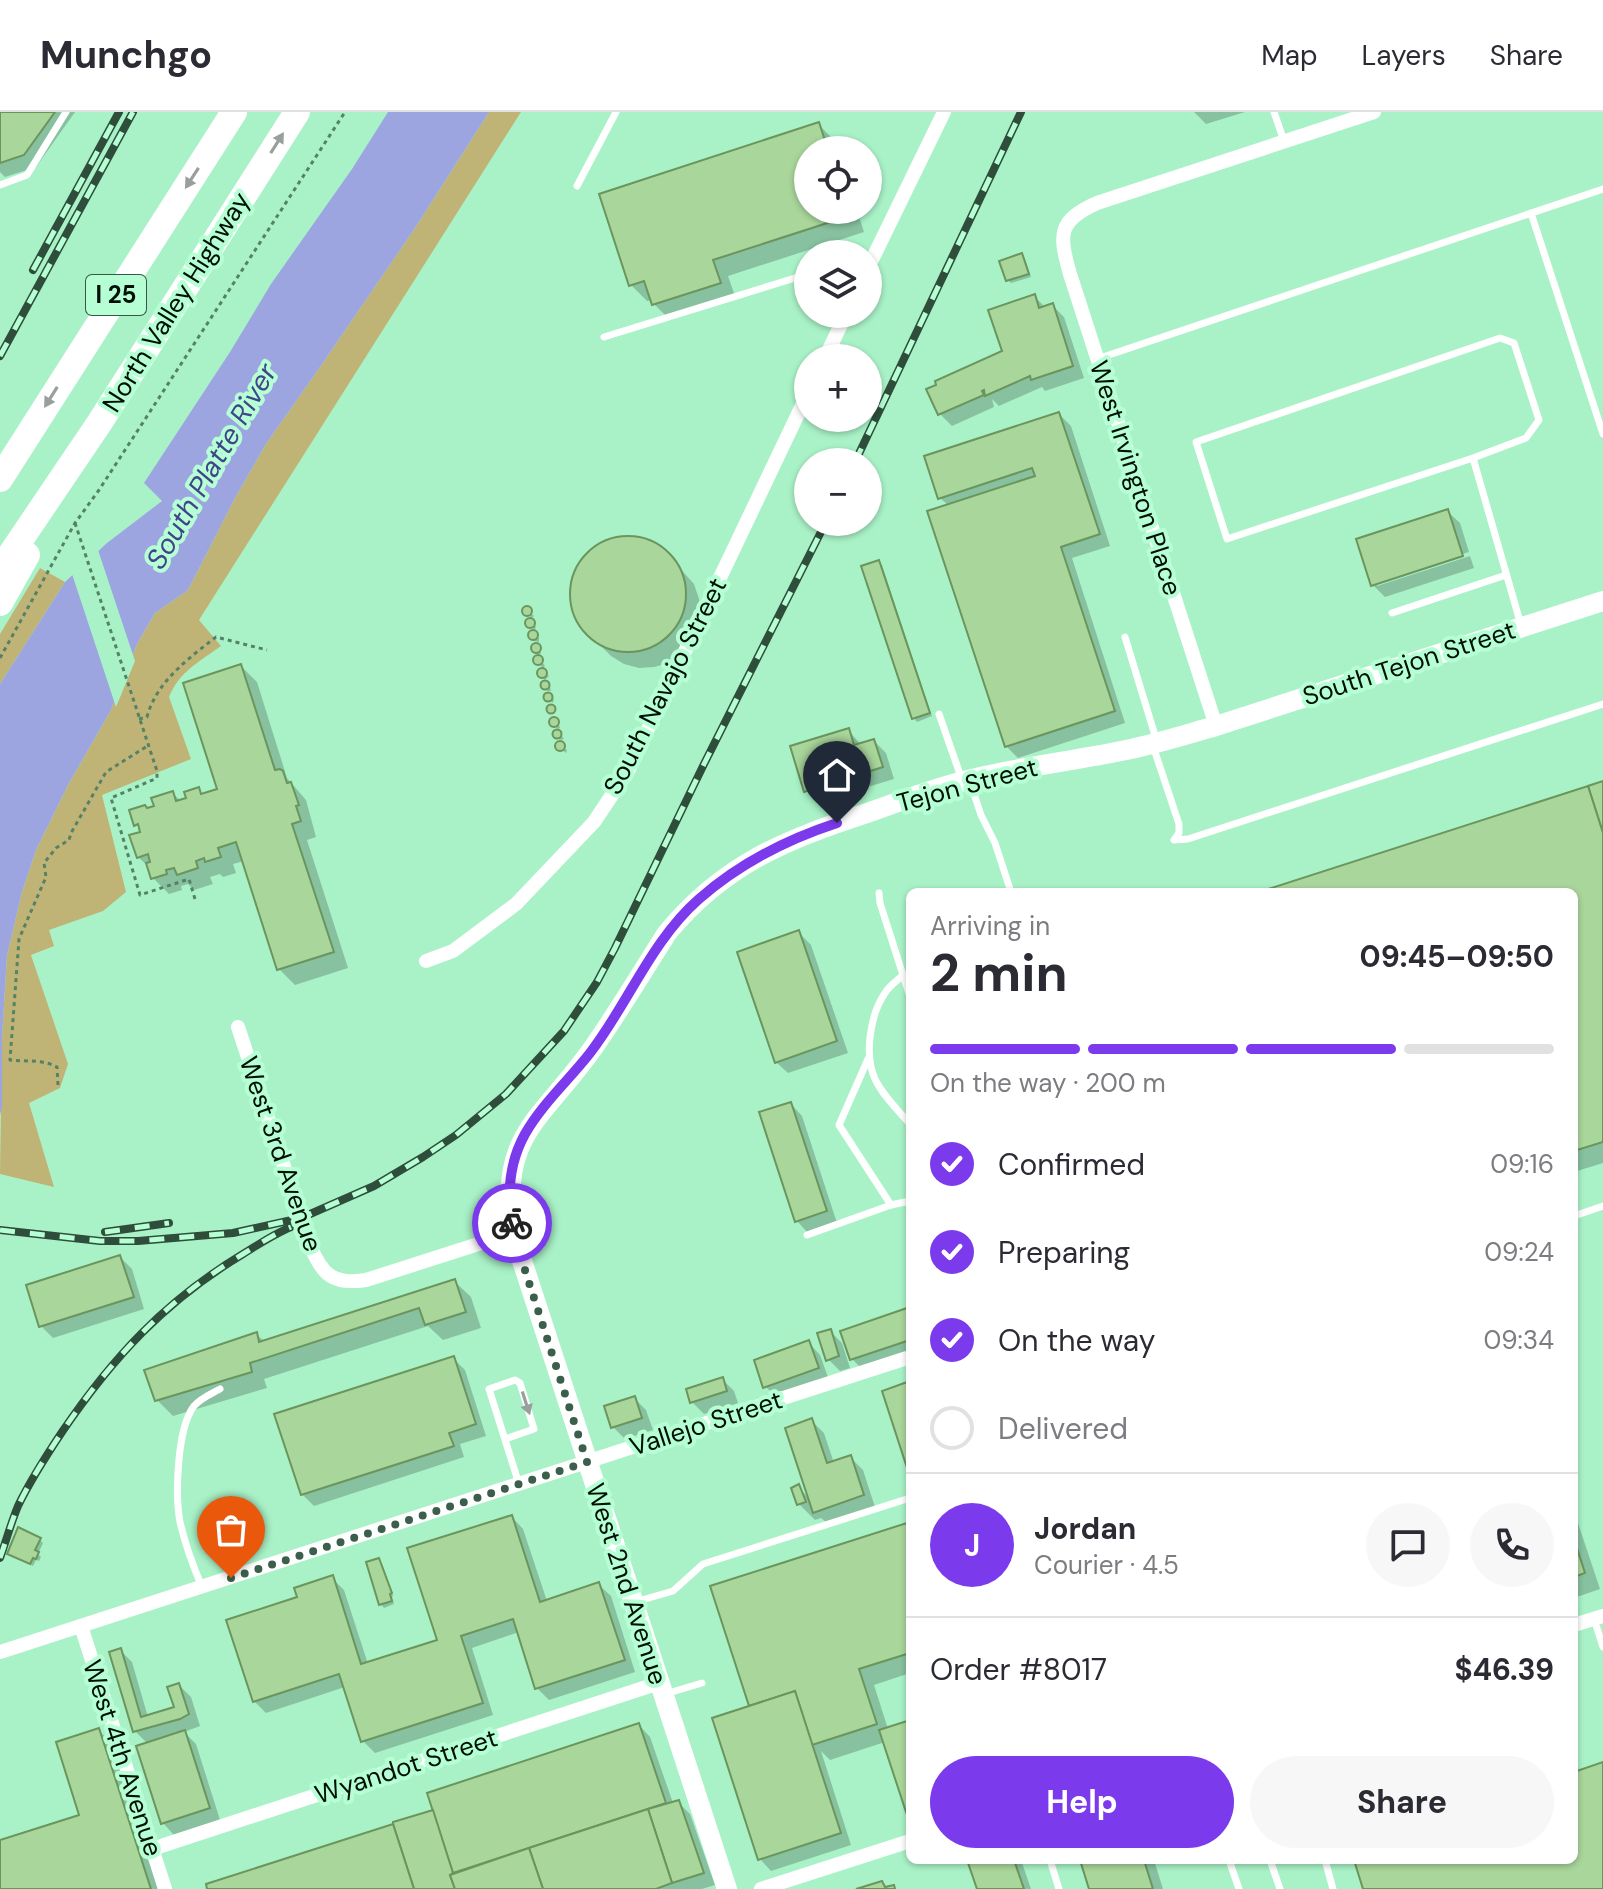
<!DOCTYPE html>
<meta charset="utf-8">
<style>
body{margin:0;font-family:"DM Sans",sans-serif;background:#f7f7f7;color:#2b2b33;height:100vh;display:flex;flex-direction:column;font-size:30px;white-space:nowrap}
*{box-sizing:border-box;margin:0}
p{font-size:26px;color:#7c7c81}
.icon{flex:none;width:44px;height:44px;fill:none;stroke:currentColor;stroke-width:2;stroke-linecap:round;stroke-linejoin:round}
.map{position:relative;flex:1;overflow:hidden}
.details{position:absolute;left:906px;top:776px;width:672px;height:976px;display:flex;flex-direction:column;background:#fff;border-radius:12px;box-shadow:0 2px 6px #0004}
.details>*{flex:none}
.tools{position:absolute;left:794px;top:24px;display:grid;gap:16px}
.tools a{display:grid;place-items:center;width:88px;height:88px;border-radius:50%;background:#fff;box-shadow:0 2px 6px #0004;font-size:40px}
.pin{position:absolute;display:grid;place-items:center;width:68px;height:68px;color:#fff;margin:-82px -34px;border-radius:50% 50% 50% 0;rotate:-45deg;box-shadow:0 0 8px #0007}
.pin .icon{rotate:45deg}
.courier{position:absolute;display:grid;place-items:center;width:80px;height:80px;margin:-40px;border:6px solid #7c3aed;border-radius:50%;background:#fff;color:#222;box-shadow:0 2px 10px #0007}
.head em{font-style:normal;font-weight:700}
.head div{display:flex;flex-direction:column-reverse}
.head{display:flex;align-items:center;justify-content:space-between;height:136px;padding:0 24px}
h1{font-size:52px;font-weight:700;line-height:60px}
.bar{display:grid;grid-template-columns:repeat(4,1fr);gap:12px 8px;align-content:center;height:96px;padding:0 24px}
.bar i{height:10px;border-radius:6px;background:#e1e1e2}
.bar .active{background:#7c3aed}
.bar p{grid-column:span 4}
.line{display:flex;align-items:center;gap:20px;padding:0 24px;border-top:2px solid #e1e1e2}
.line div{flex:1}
.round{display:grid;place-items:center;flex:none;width:84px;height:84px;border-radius:42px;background:#f7f7f7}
ol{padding:0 24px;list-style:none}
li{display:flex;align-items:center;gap:24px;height:88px}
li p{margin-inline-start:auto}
li .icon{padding:8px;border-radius:50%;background:#7c3aed;color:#fff;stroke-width:4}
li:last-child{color:#7c7c81}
li i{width:44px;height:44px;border:4px solid #e1e1e2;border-radius:50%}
.primary-button{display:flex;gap:16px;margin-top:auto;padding:16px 24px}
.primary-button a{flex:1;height:92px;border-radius:48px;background:#7c3aed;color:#fff;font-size:32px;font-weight:700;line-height:92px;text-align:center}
.primary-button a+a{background:#f7f7f7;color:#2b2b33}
header{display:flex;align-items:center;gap:48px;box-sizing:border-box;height:112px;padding:0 40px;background:#fff;border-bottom:2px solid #e1e1e2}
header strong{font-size:38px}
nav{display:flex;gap:44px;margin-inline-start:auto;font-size:28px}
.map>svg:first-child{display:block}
.green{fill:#c0b376}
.water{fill:#9da5e1}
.pier{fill:#a9f2c7}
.shadow{fill:#0003}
.building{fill:#a9d69b;stroke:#6a955d;stroke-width:2}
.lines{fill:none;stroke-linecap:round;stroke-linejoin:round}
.path{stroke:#558267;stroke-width:3;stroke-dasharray:4 4;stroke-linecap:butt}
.lane{stroke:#fff;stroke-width:7}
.street{stroke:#fff;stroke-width:14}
.secondary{stroke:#fff;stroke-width:20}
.highway{stroke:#fff;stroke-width:26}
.rail-casing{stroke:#2e4e3b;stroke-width:8}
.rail{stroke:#b6ffd4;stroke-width:5;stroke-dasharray:15;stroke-linecap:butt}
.oneway{fill:#999f9b}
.done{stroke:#3b5f4a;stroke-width:8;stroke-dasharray:0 14.4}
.route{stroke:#7c3aed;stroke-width:10}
.labels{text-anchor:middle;stroke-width:8;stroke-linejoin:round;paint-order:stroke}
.shield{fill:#b6ffd4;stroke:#375844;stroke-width:2}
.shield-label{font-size:24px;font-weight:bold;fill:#001006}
.street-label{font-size:26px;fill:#001006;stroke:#b6ffd4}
.water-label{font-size:28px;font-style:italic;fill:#41448b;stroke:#b6ffd4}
</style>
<header>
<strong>Munchgo</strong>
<nav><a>Map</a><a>Layers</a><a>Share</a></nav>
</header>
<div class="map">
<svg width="1603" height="1777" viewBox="0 0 1603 1777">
<rect width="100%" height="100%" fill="#a9f2c7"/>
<!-- green -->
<g class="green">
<path d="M489,0H521L199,508L221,534C200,549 179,560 169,585L191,647L102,683L126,780L103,799L49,818L54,834L31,843L68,952L60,976L29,991L54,1075L0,1062L2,926L7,843L22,780L36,738L68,673L111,598L137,532L155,501L188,478L235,386L266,332L320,255L415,116Z"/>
<polygon points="40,456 65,470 0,572 0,522"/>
</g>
<!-- water -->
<polygon class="water" points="388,0 489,0 415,116 320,255 266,332 235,386 188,478 155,501 137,532 111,598 68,673 36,738 22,780 7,843 2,926 2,995 0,1003 0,572 65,470 107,431 162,389 144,371 230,240 271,172 352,57"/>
<!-- pier -->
<polygon class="pier" points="97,435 135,549 116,595 71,459"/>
<!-- shadow -->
<g class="shadow">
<polygon points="0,0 75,0 36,55 5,65 0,60"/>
<polygon points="1194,0 1245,0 1206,12"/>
<polygon points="818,12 834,28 837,38 808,38 808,98 857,98 864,120 728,164 736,187 670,208 654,192 652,188 647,189 631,173"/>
<polygon points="1022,144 1025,147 1031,165 1011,171 1008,168"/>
<polygon points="1034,184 1046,196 1052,193 1064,205 1084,266 1045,279 1042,275 999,294 992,287 994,295 952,314 940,302 1005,241"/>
<polygon points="1059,302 1071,314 1110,434 1072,446 1125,611 1018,646 1006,634 949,394 940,386"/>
<polygon points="1448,400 1460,411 1469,440 1377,470 1377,474 1470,444 1474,456 1385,485 1373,473"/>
<polygon points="626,426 641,427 655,433 668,443 694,472 699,487 701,502 682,542 669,551 654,555 639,556 624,552 611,544 583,516 575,503 572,488 572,472 577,458 585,445 597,435 611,428"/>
<polygon points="878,450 882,453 932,604 917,610 914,606"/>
<polygon points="526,496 534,504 532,506 524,499"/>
<polygon points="528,509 536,514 535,518 527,512"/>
<polygon points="531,522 535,522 539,526 539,530 534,529 531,526"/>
<polygon points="535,533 537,534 541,541 539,543 534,538"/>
<polygon points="538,544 545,554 543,556 536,549"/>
<polygon points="241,554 257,570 287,666 306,688 316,725 307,728 348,856 295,873 279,857 244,749 233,752 236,761 223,765 220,762 210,765 213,772 194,778 188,772 181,774 182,778 169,782 153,766 150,756 138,745 144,720 136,712 147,698 157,695 172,681 181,689 188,687 198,677 204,683 220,678"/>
<polygon points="542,558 549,564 545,568 539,561"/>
<polygon points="544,571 547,571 550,574 551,579 548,579 543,575"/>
<polygon points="547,582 554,587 553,591 546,586"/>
<polygon points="552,607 558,610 560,616 558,617 552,611"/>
<polygon points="848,618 861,633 874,629 886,641 894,667 818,690 806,678"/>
<polygon points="556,620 560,621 564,627 561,628 559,627 555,624"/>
<polygon points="559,632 567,638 566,641 558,635"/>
<polygon points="1603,671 1603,1051 1574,1060 1574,780 1266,780"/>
<polygon points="799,821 811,833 848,941 788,961 776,950"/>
<polygon points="791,992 802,1004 837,1111 808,1121 797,1109"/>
<polygon points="120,1145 132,1157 144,1197 53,1226 41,1214"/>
<polygon points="454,1169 471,1185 481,1216 443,1228 428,1214 264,1267 267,1276 173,1304 157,1288 256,1222 265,1230"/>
<polygon points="910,1197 910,1243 864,1259 852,1247"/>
<polygon points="830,1219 842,1231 850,1256 840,1259 828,1247"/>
<polygon points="809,1231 820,1243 829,1268 777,1286 765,1274"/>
<polygon points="453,1246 465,1258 486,1324 460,1332 464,1345 314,1394 302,1382"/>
<polygon points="722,1267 734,1279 738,1291 704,1302 692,1290"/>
<polygon points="634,1286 646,1298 653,1318 625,1327 613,1315"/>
<polygon points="812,1309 824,1321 834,1351 851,1346 863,1358 875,1395 827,1411 821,1406 815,1408 799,1392 799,1376 810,1387"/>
<polygon points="1574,1399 1600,1477 1574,1486"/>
<polygon points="512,1405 523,1417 547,1489 599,1473 611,1484 635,1560 549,1588 537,1576 519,1520 472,1536 493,1603 375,1641 363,1629 345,1575 266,1601 254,1589 299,1486 332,1466 344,1478 368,1552 439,1529"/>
<polygon points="910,1412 910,1561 874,1573 888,1617 910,1610 910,1703 885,1630 830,1648 821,1639 851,1733 771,1759 760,1747 753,1595"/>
<polygon points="40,1428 43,1431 38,1442 41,1445 39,1449 36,1448 33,1454 13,1444"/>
<polygon points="378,1448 382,1452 393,1484 392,1485 394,1492 384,1496 381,1492 368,1452"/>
<polygon points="120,1538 132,1550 148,1605 177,1597 179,1573 191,1585 200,1614 184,1620 196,1632 220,1708 174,1723 163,1711 148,1632 135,1619"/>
<polygon points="639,1613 650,1625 673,1691 678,1690 690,1702 715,1773 702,1777 209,1777 432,1700"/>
<polygon points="98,1618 115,1634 160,1777 0,1777 0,1730 82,1704"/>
<polygon points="973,1748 1021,1748 1031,1777 979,1777"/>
<polygon points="1083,1748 1154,1748 1163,1777 1092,1777"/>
</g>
<!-- building -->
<g class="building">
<polygon points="0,0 55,0 24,43 0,51"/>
<polygon points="819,10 828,38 808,38 808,98 847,98 849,104 713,148 721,171 652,193 644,169 629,174 599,82"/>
<polygon points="1022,141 1029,162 1006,169 999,149"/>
<polygon points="1035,182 1039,196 1053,191 1073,254 1031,268 1030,264 985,284 984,278 982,279 984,283 938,303 926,277 936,273 935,269 1002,239 988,198"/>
<polygon points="1059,300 1100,422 1061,435 1115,599 1005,635 927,399 1035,364 1032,356 938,387 924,344"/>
<polygon points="1448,397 1463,444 1371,474 1356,427"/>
<circle cx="628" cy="482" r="58"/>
<polygon points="879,448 930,601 912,607 861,454"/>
<circle cx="527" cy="499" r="5"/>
<circle cx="530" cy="511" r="5"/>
<circle cx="533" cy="523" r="5"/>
<circle cx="536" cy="536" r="5"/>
<circle cx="538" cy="548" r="5"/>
<polygon points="241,552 275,658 280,657 283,659 287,671 291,670 299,693 296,694 301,709 292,712 334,840 277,858 236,730 218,736 221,745 205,750 204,746 196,749 198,756 177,763 174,756 166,758 167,762 151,767 146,751 150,750 148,742 137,746 129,723 140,720 138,712 134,714 129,698 145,693 147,696 154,694 151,686 173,679 176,689 186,686 184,680 199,675 201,682 217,677 183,571"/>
<circle cx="542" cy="561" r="5"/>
<circle cx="545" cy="573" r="4.5"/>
<circle cx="548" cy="585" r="4.5"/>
<circle cx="551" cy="597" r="4.5"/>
<circle cx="554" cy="610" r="5"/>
<polygon points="849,616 854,633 874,627 883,655 804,680 790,634"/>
<circle cx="557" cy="622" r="4.5"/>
<circle cx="560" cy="634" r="5"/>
<polygon points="1603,669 1603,721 1588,674"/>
<polygon points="1588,674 1603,721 1603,1030 1574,1039 1574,780 1259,780"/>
<polygon points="799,818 837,929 775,951 737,840"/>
<polygon points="791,990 827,1099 795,1110 759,1000"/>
<polygon points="120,1143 134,1185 39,1215 26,1173"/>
<polygon points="455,1167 466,1200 425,1213 419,1196 250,1251 252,1260 155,1289 144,1258 257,1220 259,1230"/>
<polygon points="910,1195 910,1228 850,1248 840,1219"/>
<polygon points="831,1217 839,1244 826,1249 817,1221"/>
<polygon points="809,1228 819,1256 763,1276 754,1248"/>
<polygon points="454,1244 476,1312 449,1321 454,1334 301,1383 274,1302"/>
<polygon points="723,1265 727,1279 690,1291 686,1277"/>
<polygon points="910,1269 910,1365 882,1279"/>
<polygon points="635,1284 642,1306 611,1316 604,1294"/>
<polygon points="812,1306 827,1351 851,1343 864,1383 813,1401 785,1316"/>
<polygon points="799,1372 806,1390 797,1393 791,1376"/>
<polygon points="512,1403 540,1490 599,1470 625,1548 535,1577 513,1507 461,1524 483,1591 361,1630 339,1562 253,1590 226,1508 297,1485 294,1476 333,1463 361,1552 437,1528 407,1436"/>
<polygon points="910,1410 910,1541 859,1557 877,1612 812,1633 795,1579 749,1594 710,1474"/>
<polygon points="18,1415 41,1426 35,1438 39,1440 36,1447 33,1446 30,1452 7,1442"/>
<polygon points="1574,1427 1585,1461 1574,1465"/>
<polygon points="379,1446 392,1481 390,1482 392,1489 379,1493 366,1450"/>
<polygon points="121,1536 141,1605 174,1595 167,1575 179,1571 189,1602 180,1607 133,1620 109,1540"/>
<polygon points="795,1579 841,1721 758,1748 712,1606"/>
<polygon points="910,1608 910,1702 907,1703 879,1618"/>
<polygon points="639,1611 666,1691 453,1761 427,1681"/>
<polygon points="99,1616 151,1777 0,1777 0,1728 79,1703 56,1630"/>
<polygon points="185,1618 210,1696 161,1712 136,1634"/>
<polygon points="1603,1650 1603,1777 1363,1777 1354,1748 1574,1748 1574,1660"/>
<polygon points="679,1688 704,1761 672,1771 648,1697"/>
<polygon points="648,1697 672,1771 656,1777 543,1777 529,1736"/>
<polygon points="433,1698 453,1761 450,1763 455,1777 414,1777 393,1712 393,1710"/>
<polygon points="393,1712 414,1777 207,1777 206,1772"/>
<polygon points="529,1736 543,1777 455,1777 450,1763"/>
<polygon points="967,1748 1014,1748 1024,1777 977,1777"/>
<polygon points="1080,1748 1144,1748 1153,1777 1089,1777"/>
<polygon points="882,1769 885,1775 894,1773 895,1777 856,1777"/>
</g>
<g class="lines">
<!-- path -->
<g class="path">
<polyline points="75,411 157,659 157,666 111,686 140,783 189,767 195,787"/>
<polyline points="0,546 75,411 99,378 345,0"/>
<path d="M139,607L147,605C156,570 189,546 216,525L267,538"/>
<path d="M58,973L57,955C42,947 27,950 10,948L19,827L46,765L44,751L56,736L69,728L71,721L106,660L149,633"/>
</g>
<!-- lane -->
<g class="lane">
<polyline points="1274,0 1284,29"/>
<polyline points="0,73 27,63 66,0"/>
<polyline points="577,74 616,0"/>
<polyline points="1531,101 1603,322"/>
<polyline points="604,225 808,162"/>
<polyline points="1097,247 1603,77"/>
<polyline points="1473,346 1526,326 1539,308 1514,231 1500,226 1196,330 1227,427 1473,346 1521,513"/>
<polyline points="1392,501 1506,463"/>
<polyline points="1125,525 1157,630"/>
<polyline points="939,602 962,668"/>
<polyline points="1153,634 1179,712 1179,721 1174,728 1188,727 1603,592"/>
<polyline points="970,670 981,703 995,731 1011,780"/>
<polyline points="879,781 880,791 910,885"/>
<path d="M903,863C897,869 889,874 885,881C870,903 864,943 875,967C883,984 898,998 910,1012"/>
<polyline points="868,947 839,1013 891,1093"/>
<polyline points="1574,1104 1603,1094"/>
<polyline points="807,1123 891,1093 910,1089"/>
<polyline points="505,1327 534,1317 520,1271 515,1268 489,1277 519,1372"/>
<path d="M202,1475C193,1454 185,1432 180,1410C175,1383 177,1316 194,1294C201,1286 211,1282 220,1277"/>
<polyline points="635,1490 673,1479 703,1452 910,1386"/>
<polyline points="1594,1507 1603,1535"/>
<polyline points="665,1582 702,1571"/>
<polyline points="1050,1748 1059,1777"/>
<polyline points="1229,1748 1239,1777"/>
<polyline points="1270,1748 1280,1777"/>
<polyline points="1325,1748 1333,1777"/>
</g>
<!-- street -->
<g class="street">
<polyline points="868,156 944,0"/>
<polyline points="825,246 846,202"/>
<path d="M1216,614L1070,162C1059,123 1057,109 1097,91L1374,0"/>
<polyline points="426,849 453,839 516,792 594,710 628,659 808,281"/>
<path d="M238,915L310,1133C322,1163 333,1173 366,1168L513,1121"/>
<polyline points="1574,1513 1603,1504"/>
<polyline points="81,1514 165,1777"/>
<polyline points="0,1540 910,1245"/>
<polyline points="152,1737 659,1571"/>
<polyline points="761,1777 910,1729"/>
</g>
<!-- secondary -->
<path class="secondary" d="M727,1777L513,1121C498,1022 543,1007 593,936C619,899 642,860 667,821C724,752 785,728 867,701C902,689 936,675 972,667C1021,655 1072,649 1121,639C1153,633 1184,623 1216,614L1603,489"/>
<!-- highway -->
<g class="highway">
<polyline points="0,367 234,0"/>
<polyline points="0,458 100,310 297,0"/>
<polyline points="0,491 27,443"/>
</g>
<defs>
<g id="rail">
<polyline points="33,158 119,0"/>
<polyline points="0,244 133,0"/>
<polyline points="855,350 1021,0"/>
<polyline points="0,1118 100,1129 138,1129 233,1121 301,1106 374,1074 423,1045 456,1023 506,982 564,919 597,870 615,836 704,652 826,410"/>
<polyline points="105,1120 169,1111"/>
<path d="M0,1446C6,1429 11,1411 18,1394C30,1369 46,1344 62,1320C113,1245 165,1189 243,1142C259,1132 274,1122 291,1115"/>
</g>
</defs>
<!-- rail casing -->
<use href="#rail" class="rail-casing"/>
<!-- rail -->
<use href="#rail" class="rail"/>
</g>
<!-- one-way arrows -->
<defs><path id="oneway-solid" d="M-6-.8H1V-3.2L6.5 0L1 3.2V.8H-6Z" transform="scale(2)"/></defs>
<g class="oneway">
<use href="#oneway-solid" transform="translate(277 31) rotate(-58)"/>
<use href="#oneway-solid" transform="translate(192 66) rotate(123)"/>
<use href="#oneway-solid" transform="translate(51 285) rotate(122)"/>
<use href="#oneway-solid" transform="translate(526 1291) rotate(72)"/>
</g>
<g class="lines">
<!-- done -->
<polyline class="done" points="231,1466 587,1350 513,1121 512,1111"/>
<!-- route -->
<path class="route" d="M512,1111C507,1081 510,1049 525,1022C542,992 569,968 590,941C628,892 651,829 699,787C740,751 785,728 837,711"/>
</g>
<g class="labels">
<!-- shield labels -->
<rect class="shield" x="86" y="163" width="60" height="40" rx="6"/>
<g class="shield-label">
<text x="116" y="191">I 25</text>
</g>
<!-- street labels -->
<g class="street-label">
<text transform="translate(176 190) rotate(-58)" y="9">North Valley Highway</text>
<text transform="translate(1136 366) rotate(72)" y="9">West Irvington Place</text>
<text transform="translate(1409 551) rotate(-18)" y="9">South Tejon Street</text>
<text transform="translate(665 574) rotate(-63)" y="9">South Navajo Street</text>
<text transform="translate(967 673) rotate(-15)" y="9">Tejon Street</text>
<text transform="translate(281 1042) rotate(71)" y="9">West 3rd Avenue</text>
<text transform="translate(706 1311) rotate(-18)" y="9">Vallejo Street</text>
<text transform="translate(627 1472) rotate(72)" y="9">West 2nd Avenue</text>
<text transform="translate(123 1646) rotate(72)" y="9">West 4th Avenue</text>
<text transform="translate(406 1654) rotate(-18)" y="9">Wyandot Street</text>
</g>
<!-- water labels -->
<g class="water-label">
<text transform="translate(211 354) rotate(-60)" y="10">South Platte River</text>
</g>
</g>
</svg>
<div class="tools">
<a><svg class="icon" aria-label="locate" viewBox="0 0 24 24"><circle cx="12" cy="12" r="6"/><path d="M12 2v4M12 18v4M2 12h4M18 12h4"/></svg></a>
<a><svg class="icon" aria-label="layers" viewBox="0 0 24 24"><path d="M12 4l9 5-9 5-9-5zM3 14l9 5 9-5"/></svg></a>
<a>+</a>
<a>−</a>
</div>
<div class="pin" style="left:231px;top:1466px;background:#ea580c"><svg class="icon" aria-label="bag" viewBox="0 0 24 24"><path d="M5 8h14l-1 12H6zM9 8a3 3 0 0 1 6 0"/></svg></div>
<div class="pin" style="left:837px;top:711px;background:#1f2937"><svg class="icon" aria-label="home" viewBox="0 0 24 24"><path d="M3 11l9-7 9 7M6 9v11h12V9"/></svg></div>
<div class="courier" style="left:512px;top:1111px"><svg class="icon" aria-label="bike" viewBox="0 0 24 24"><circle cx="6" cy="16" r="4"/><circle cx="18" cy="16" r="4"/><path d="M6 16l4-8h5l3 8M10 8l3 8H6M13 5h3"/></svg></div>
<section class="details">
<div class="head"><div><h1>2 min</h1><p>Arriving in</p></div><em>09:45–09:50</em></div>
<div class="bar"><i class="active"></i><i class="active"></i><i class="active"></i><i></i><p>On the way · 200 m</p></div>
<ol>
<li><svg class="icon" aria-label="check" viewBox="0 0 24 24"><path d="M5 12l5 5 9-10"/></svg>Confirmed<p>09:16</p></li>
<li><svg class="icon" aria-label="check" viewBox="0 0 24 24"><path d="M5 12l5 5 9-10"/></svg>Preparing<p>09:24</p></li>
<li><svg class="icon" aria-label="check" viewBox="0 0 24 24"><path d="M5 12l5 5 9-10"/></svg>On the way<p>09:34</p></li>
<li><i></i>Delivered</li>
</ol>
<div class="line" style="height:144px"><b class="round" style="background:#7c3aed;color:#fff">J</b><div><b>Jordan</b><p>Courier · 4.5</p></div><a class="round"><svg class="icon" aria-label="chat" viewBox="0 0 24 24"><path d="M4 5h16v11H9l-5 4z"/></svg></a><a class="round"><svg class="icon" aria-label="phone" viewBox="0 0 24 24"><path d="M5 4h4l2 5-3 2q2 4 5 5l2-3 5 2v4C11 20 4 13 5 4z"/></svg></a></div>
<div class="line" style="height:104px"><div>Order #8017</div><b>$46.39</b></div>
<div class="primary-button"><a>Help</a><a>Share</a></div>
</section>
</div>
